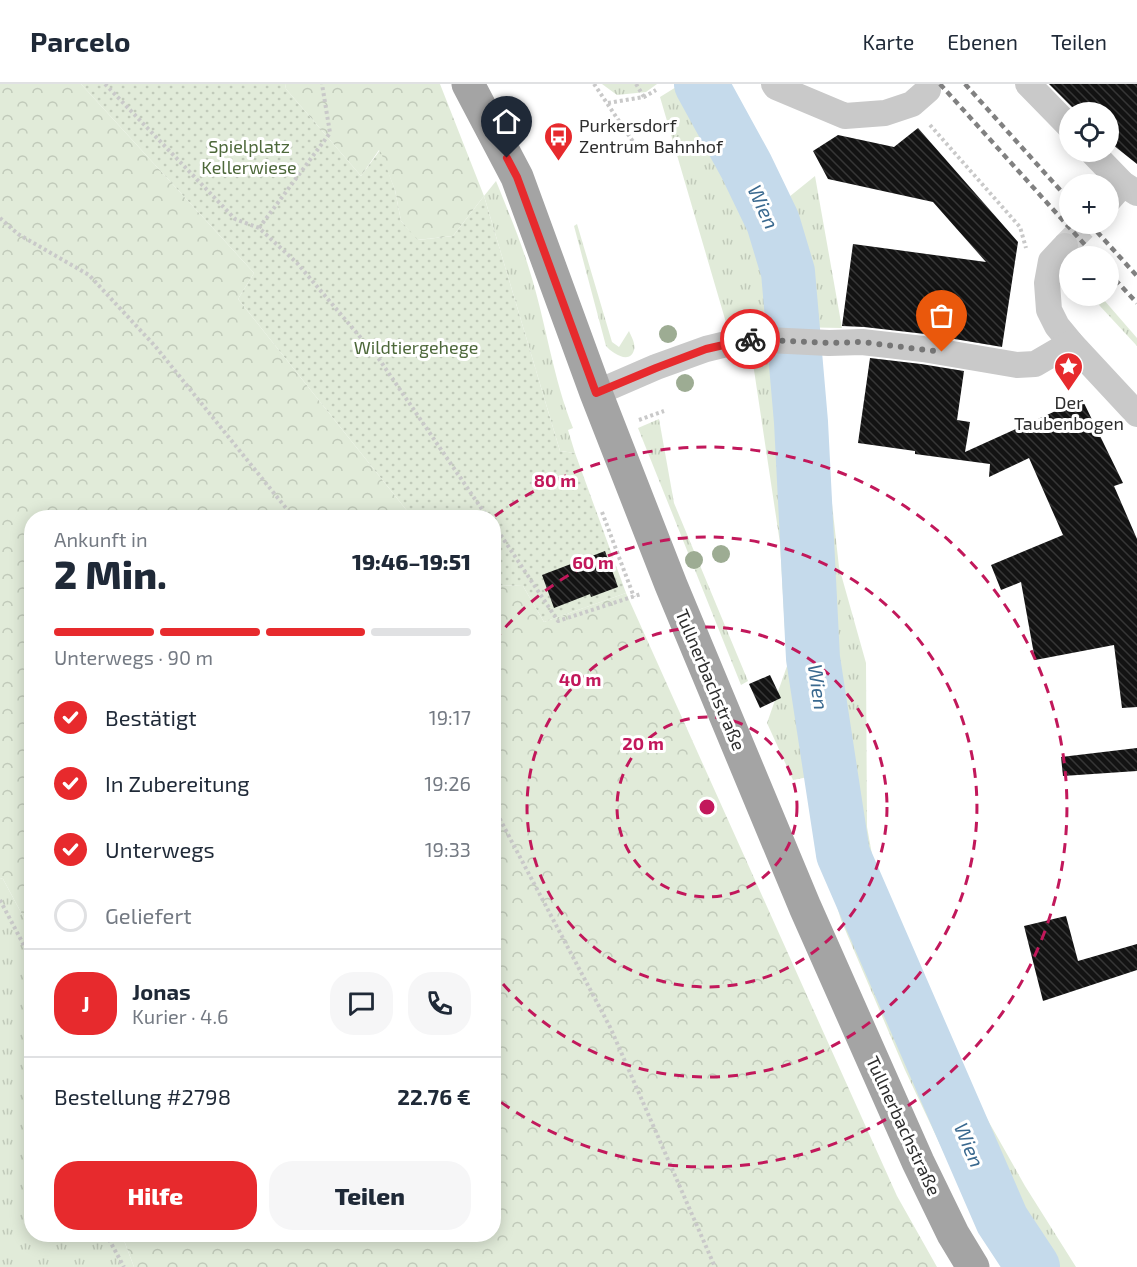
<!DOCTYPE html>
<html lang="de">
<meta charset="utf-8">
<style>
body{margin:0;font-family:"Exo 2",sans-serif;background:#f6f6f7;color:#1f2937;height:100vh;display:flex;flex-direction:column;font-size:22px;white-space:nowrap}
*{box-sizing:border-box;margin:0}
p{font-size:20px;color:#747a83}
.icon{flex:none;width:33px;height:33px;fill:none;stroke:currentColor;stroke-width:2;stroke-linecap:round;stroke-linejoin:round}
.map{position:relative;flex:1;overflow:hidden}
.details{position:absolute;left:24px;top:426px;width:477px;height:732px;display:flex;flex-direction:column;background:#fff;border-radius:24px;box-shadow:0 3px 15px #0003}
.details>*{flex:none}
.controls{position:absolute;left:1059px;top:18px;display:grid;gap:12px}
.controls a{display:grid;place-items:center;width:60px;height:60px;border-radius:50%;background:#fff;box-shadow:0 3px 15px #0003;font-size:30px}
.pin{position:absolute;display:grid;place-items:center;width:51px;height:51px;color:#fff;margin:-62px -26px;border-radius:50% 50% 50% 0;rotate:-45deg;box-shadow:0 0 6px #0007}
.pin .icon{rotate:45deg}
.courier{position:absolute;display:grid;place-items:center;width:60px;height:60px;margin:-30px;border:4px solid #e72a2d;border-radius:50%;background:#fff;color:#222;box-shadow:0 2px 8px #0007}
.summary em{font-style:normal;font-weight:800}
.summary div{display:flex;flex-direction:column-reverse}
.summary{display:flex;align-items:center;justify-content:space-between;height:102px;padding:0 30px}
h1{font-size:39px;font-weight:800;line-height:45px}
.bar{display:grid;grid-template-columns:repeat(4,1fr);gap:9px 6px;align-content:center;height:72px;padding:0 30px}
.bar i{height:8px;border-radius:4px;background:#e0e1e3}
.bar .on{background:#e72a2d}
.bar p{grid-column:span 4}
.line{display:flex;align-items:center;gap:15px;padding:0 30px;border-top:2px solid #e0e1e3}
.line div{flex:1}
.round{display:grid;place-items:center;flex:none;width:63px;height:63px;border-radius:24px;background:#f6f6f7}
ol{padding:0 30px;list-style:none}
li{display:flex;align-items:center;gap:18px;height:66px}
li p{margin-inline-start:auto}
li .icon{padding:6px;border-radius:50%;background:#e72a2d;color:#fff;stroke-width:4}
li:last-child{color:#747a83}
li i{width:33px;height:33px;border:3px solid #e0e1e3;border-radius:50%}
.action{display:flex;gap:12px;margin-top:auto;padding:12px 30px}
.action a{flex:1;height:69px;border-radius:24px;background:#e72a2d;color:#fff;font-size:24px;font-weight:800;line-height:69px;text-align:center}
.action a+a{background:#f6f6f7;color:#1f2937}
header{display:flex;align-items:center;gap:36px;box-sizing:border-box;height:84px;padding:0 30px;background:#fff;border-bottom:2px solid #e0e1e3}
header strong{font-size:28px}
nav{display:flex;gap:33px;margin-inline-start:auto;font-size:21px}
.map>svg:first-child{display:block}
.grass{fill:url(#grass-tufts)}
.forest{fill:url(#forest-crowns)}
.park{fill:url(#park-dots)}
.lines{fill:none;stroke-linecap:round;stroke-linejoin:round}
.river{stroke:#c5daeb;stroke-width:54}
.building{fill:url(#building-back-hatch)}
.minor-tunnel{stroke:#d5d5d5;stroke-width:26;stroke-dasharray:26 13;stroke-linecap:butt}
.path{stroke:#c9c9c9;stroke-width:4;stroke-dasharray:3 3;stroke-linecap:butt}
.minor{stroke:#c9c9c9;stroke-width:26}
.primary{stroke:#a4a4a4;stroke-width:33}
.rail{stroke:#818181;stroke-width:4.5;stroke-dasharray:6 4.5;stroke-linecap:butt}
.tree{fill:#9dac93}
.done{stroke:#767676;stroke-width:6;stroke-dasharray:0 10.8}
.route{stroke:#e72a2d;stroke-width:8}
.ring{fill:none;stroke:#c2185b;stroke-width:3;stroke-dasharray:10 8}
.labels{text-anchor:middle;stroke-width:6;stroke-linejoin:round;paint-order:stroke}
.poi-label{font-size:18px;fill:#2c2c2c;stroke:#fff;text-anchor:start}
.park-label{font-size:18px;fill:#4d683a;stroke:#fff}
.street-label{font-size:18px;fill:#2c2c2c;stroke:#fff}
.water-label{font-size:20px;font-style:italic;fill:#3a698f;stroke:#fff}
.centre{fill:#c2185b;stroke:#fff;stroke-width:3}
.ring-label{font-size:18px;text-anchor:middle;font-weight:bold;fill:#c2185b;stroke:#fff;stroke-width:6;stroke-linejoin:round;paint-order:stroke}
</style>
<header>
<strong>Parcelo</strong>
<nav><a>Karte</a><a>Ebenen</a><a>Teilen</a></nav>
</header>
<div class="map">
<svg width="1137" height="1183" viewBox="0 0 1137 1183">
<defs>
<pattern id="grass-tufts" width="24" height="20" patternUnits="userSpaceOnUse" patternTransform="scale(1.5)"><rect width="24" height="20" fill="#e1ebd9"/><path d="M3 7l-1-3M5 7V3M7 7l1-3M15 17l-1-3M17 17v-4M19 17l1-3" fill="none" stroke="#c1caba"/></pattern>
<pattern id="forest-crowns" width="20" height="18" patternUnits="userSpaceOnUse" patternTransform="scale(1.5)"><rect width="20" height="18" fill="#e1ebd9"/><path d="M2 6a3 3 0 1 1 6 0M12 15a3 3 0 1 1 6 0" fill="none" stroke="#c1caba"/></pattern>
<pattern id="park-dots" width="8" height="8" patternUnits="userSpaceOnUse" patternTransform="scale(1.5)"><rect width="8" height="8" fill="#e1ebd9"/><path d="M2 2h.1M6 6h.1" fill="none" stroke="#c1caba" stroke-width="1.8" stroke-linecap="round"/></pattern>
<pattern id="building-back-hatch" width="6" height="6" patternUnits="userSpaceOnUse" patternTransform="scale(1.5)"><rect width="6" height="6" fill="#131313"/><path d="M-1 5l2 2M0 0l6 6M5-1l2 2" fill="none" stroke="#363636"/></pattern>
</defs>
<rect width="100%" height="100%" fill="#fff"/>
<!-- grass -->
<g class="grass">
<polygon points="602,0 657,0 646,8 617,11"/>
<polygon points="681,0 725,0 789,113 815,92 842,244 727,242 660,13"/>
<path d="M496,97C508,127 521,157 530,188C546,239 553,294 573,344L568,346L575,369L560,367L484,112Z"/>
<path d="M577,140L612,258L619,263L629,247C631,252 636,260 634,266C630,281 612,269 606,262L574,142Z"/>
<polygon points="1104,216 1137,254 1137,262 1099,221"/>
<polygon points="751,266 816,274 839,483 866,579 867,743 875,787 934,941 1025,1102 1076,1183 1002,1183 987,1160 905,986 841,836 820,764 808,693 793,696 767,639 787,582 780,459"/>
<polygon points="659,335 674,419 748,597 741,601 638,344"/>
<polygon points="0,794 3,795 31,847 32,1150 122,1151 134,1183 0,1183"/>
</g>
<!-- forest -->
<g class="forest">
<polygon points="0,0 81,0 254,189 238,215 412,433 32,434 31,847 3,795 0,794"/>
<polygon points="285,0 440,0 484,112 453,152 417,156 401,137 395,106 379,66 361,92 286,5"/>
<polygon points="494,501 523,502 544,538 626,509 897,1112 937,1183 134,1183 122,1151 494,1150"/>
</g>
<!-- park -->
<polygon class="park" points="81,0 285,0 286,5 361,92 380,66 395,106 401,137 418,156 453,152 484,112 560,367 575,369 626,509 544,538 523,502 494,501 494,434 412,433 238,215 254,189"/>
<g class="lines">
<!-- river -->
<polyline class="river" points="701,0 746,82 773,138 788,188 801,338 813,574 843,770 1002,1136 1033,1183"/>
</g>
<!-- building -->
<g class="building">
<polygon points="1049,0 1137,0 1137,80 1108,57 1108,28 1077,28"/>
<polygon points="918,44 1018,158 1002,263 925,250 864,243 842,242 853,160 986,178 933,118 828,95 813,67 838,51 894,63"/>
<polygon points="870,274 921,280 964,287 957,336 970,338 965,368 1082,315 1123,399 1114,402 1137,455 1137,623 1122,624 1114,561 1035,576 1021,498 1001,506 991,481 1063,451 1029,374 989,393 990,380 915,370 915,367 858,359"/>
<polygon points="605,467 618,503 591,513 590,510 554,524 542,491"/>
<polygon points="770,591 781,614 760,624 749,600"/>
<polygon points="1137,664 1137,687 1063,692 1061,673"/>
<polygon points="1066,832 1078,877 1137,860 1137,886 1043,917 1024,842"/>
</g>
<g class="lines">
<!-- minor-tunnel -->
<polyline class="minor-tunnel" points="1065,162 1087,140"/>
<!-- path -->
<g class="path">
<polyline points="105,0 235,135 259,144 297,179 379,275 488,434"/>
<polyline points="594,0 638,65"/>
<polyline points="636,0 644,13"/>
<polyline points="608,19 644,13 656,6"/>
<polyline points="930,41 1020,143 1026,164"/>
<polyline points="0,134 18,150 89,191 155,262 294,434"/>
<polyline points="259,144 330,49 322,0"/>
<polyline points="639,336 664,327"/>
<polyline points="602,428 634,513"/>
<polyline points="494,441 558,537 641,510"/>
<polyline points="494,724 610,943 715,1183"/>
<polyline points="0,816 29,871 32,881"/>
<polyline points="106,1150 124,1183"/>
</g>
<!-- minor -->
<g class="minor">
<polyline points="774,0 776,3 845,32 885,29 912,20 928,6"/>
<polyline points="1028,0 1070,43"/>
<polyline points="1092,68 1123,100 1137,109"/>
<polyline points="1108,117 1123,100"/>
<polyline points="1065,162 1051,177 1047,199 1049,226 1057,242 1071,259 1137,330"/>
<polyline points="596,309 656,283 706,265 747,255 829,259 862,258 923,265 1017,281 1035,280 1071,259"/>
</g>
<!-- primary -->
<polyline class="primary" points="468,0 517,93 596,309 671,501 805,823 918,1078 953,1150 973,1183"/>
<!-- rail -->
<g class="rail">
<polyline points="940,0 1095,172"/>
<polyline points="965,0 1070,117"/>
<polyline points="1090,140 1137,192"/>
<polyline points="1108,188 1137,219"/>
</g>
</g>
<!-- trees -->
<g class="tree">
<circle cx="668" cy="250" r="9"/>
<circle cx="685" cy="299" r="9"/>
<circle cx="721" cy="470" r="9"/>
<circle cx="694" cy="476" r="9"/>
</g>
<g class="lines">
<!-- done -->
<polyline class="done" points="750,255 829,259 862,258 942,268"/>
<!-- route -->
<polyline class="route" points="507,74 517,93 596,309 656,284 706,265 750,255"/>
</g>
<!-- distance rings -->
<g class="ring">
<circle cx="707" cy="723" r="90"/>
<circle cx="707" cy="723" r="180"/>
<path d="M494 557A270 270 0 1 1 494 889"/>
<path d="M495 432A360 360 0 1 1 495 1014"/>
</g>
<!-- icons -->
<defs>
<symbol id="bus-pin" viewBox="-11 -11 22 30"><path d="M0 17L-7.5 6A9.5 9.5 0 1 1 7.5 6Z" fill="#e72a2d" stroke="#fff"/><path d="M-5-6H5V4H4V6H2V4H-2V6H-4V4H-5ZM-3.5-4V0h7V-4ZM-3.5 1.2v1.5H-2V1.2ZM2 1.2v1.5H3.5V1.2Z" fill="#fff"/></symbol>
<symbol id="sight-pin" viewBox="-11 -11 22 30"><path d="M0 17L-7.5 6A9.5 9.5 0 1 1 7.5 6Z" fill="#e72a2d" stroke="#fff"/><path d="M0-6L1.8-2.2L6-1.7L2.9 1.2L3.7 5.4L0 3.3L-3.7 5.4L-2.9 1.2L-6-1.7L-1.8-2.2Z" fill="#fff"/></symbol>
</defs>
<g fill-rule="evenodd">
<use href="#bus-pin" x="542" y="36" width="33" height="45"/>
<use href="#sight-pin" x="1052" y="266" width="33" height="45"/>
</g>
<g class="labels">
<!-- poi labels -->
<g class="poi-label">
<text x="579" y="48">Purkersdorf<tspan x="579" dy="21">Zentrum Bahnhof</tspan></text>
<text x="1069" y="325" text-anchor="middle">Der<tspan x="1069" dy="21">Taubenbogen</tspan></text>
</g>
<!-- park labels -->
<g class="park-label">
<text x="249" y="69">Spielplatz<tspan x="249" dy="21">Kellerwiese</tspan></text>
<text x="416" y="270">Wildtiergehege</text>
</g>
<!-- street labels -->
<g class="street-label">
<text transform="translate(710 596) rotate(67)" y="6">Tullnerbachstraße</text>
<text transform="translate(903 1042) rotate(65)" y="6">Tullnerbachstraße</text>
</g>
<!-- water labels -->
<g class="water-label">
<text transform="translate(763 123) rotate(65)" y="7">Wien</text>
<text transform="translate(818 603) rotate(82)" y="7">Wien</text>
<text transform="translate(969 1061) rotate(67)" y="7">Wien</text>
</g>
</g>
<circle cx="707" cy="723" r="9" class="centre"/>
<g class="ring-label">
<text x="555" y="403">80 m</text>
<text x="593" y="485">60 m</text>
<text x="580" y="602">40 m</text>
<text x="643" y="666">20 m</text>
</g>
</svg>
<div class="controls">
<a><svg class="icon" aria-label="locate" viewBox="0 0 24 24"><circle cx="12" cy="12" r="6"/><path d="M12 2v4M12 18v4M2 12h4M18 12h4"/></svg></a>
<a>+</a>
<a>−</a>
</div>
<div class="pin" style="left:942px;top:268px;background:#ea580c"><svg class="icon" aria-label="bag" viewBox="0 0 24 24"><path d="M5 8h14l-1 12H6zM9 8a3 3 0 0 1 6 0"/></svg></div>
<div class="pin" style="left:507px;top:74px;background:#1f2937"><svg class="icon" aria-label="home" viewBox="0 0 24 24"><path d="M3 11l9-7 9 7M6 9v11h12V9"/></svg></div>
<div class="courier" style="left:750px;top:255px"><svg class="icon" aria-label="bike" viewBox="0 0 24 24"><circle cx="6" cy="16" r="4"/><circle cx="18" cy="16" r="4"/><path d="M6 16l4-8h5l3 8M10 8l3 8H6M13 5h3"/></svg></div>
<section class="details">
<div class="summary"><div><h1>2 Min.</h1><p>Ankunft in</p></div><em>19:46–19:51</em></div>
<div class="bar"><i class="on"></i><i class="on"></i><i class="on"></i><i></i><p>Unterwegs · 90 m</p></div>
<ol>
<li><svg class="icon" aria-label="check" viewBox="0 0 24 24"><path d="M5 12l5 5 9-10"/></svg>Bestätigt<p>19:17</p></li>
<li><svg class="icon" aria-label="check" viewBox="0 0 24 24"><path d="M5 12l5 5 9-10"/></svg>In Zubereitung<p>19:26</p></li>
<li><svg class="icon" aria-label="check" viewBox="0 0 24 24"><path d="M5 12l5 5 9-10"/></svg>Unterwegs<p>19:33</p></li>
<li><i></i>Geliefert</li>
</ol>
<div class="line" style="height:108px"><b class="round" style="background:#e72a2d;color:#fff">J</b><div><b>Jonas</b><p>Kurier · 4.6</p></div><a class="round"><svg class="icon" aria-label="chat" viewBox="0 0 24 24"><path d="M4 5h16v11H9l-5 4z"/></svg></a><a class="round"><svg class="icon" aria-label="phone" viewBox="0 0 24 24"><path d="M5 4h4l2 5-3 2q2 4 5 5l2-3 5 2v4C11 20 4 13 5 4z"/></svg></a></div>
<div class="line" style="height:78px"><div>Bestellung #2798</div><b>22.76 €</b></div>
<div class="action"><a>Hilfe</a><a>Teilen</a></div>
</section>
</div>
